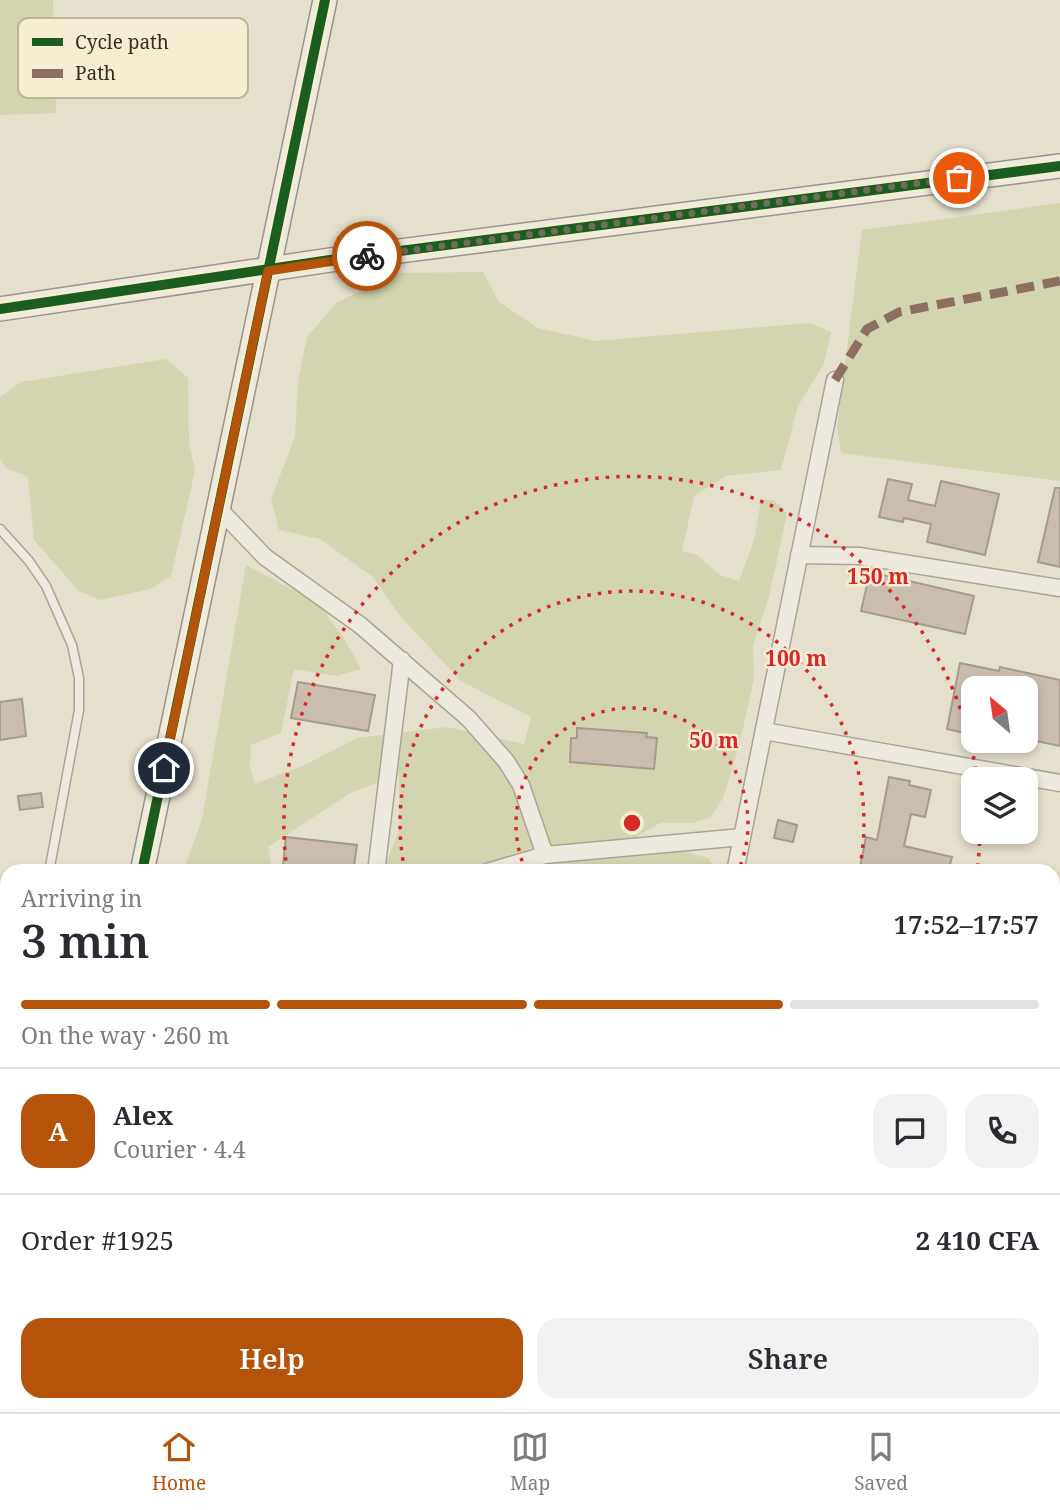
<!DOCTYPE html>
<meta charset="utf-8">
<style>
body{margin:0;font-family:"Noto Serif",serif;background:#f2f2f3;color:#2b2b33;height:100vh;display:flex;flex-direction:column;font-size:26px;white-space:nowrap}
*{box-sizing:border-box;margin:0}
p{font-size:23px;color:#7c7c81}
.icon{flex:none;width:38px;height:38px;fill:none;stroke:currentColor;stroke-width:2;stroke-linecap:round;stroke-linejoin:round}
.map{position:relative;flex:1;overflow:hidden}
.details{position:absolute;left:0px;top:864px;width:1060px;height:548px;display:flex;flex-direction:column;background:#fff;border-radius:21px 21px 0 0;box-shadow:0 4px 10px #0003}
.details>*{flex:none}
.needle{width:46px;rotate:331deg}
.tools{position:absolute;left:961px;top:676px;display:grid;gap:14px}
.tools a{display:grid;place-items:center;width:77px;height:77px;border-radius:14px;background:#fff;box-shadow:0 4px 10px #0003;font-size:35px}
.pin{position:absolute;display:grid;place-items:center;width:60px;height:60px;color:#fff;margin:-30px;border:4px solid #fff;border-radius:50%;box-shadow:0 2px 7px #0007}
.courier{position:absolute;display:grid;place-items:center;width:70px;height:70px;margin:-35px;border:5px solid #b45309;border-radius:50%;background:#fff;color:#222;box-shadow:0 2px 9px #0007}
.summary em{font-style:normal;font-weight:600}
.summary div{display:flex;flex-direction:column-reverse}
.summary{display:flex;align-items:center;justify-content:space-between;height:119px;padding:0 21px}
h1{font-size:46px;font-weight:600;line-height:52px}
.bar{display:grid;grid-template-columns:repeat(4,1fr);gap:10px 7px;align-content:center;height:84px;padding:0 21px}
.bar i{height:9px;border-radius:5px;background:#e1e1e2}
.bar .current{background:#b45309}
.bar p{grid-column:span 4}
.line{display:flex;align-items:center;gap:18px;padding:0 21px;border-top:2px solid #e1e1e2}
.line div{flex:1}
.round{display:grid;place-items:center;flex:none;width:74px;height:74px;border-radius:21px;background:#f2f2f3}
.cta{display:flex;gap:14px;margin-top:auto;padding:14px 21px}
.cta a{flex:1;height:80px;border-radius:21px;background:#b45309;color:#fff;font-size:28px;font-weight:600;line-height:80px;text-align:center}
.cta a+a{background:#f2f2f3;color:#2b2b33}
.menu{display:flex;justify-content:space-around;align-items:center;height:98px;border-top:2px solid #e1e1e2;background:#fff;font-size:19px;color:#7c7c81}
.menu a{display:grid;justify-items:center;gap:4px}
.menu .current{color:#b45309}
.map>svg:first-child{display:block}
.green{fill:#d3d5b0}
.building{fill:#c9bdaf;stroke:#a59b8d;stroke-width:2}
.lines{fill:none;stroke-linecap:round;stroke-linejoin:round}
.lane-casing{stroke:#aaa497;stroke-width:11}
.street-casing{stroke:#aaa497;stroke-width:19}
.secondary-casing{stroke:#9a9386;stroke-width:26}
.lane{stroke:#ede9df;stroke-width:8}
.street{stroke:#ede9df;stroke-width:16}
.secondary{stroke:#ede9df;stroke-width:23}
.quiet{stroke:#8d6e63;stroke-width:9;stroke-dasharray:18 9;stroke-linecap:butt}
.cycleway-casing{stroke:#f6eed3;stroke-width:15}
.cycleway{stroke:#1b5e20;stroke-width:10}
.done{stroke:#756b5c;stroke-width:7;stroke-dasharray:0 12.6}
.route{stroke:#b45309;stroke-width:9}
.ring{fill:none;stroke:#d62828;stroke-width:3.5;stroke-dasharray:3.5 7}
.key{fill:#f6eed3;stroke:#bdb49d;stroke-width:2}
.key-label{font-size:19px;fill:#392d1e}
.centre{fill:#d62828;stroke:#f6eed3;stroke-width:3.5}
.ring-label{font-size:21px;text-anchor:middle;font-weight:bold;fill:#d62828;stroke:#f6eed3;stroke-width:5;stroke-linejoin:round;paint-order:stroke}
</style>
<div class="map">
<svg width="1060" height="1412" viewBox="0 0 1060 1412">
<rect width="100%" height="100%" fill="#e5dfce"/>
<!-- green -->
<g class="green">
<polygon points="0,0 53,0 56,113 0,115"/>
<polygon points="1060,203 1060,481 841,453 837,427 862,230"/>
<polygon points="483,272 499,302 538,328 596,341 810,323 831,332 824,364 798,406 781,470 726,476 694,496 682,551 697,555 720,575 739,581 754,541 761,500 774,500 787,514 769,597 753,645 754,679 739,746 723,798 711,817 693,823 660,823 636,837 643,854 682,851 708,858 717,871 383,871 399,830 399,774 350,793 268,847 272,871 183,872 202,819 246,565 318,603 345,640 361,669 337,676 294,669 281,733 251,745 250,767 255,784 307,764 357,738 447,727 524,744 531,717 461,681 399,615 373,577 320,539 279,530 271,499 295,437 298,381 307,337 337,302 402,273"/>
<polygon points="166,359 188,378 189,442 195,471 171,576 150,589 100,600 79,591 34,540 28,477 6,468 0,459 0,397 21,382"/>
<polygon points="7,1063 7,1275 0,1306 0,1064"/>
<polygon points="70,1405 123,1405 122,1412 69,1412"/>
<polygon points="445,1405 607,1405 605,1412 445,1412"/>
</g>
<!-- building -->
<g class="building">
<polygon points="888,479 912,484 908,500 935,506 941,481 999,494 985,555 927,542 931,524 904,518 903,522 879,517"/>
<polygon points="1055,488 1060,488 1060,567 1038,562"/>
<polygon points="870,572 974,596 965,634 861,611"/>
<polygon points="960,663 999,671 1000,667 1060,680 1060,746 1026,739 1026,688 973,688 973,735 947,729"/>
<polygon points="298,682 375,695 368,731 291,718"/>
<polygon points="22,699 26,736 0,740 0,702"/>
<polygon points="577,728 647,733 646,737 657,738 654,769 570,762 571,738 577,738"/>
<polygon points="889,777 910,781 909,785 931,790 925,817 911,814 904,846 952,857 948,872 859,872 866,837 877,840"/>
<polygon points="41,793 43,807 20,810 18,796"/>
<polygon points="778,820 797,825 793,842 774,838"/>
<polygon points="286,837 357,845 354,866 347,865 346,871 283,865"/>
</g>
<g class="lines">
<defs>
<g id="lane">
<polyline points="0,529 29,561 46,586 72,645 79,678 79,710 49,872"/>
<polyline points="0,1072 7,1048"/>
</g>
<g id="street">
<polyline points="219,509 265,557 360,625 468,718 506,761 521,785 545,855"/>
<polyline points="799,555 859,556 1060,588"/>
<polyline points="764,731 1060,783"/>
<polyline points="376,872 402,660"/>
<polyline points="487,872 545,855 742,837"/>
<polyline points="735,872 835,380"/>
<polyline points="1054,979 1060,981"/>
<polyline points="1054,1284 1060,1285"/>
<polyline points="259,1412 261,1405"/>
<polyline points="378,1412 379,1405"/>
<polyline points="625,1412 627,1405"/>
</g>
<g id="secondary">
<polyline points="0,309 330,260 1060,166"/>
<polyline points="142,872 325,0"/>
<polyline points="27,1412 28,1405"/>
</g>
</defs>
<!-- lane casing -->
<use href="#lane" class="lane-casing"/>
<!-- street casing -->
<use href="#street" class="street-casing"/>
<!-- secondary casing -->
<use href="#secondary" class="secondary-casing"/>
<!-- lane -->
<use href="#lane" class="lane"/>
<!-- street -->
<use href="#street" class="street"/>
<!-- secondary -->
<use href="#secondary" class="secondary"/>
<!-- quiet -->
<polyline class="quiet" points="835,380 867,329 899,312 1060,281"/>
<defs>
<g id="cycleway">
<polyline points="0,309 330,260 1060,166"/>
<polyline points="142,872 325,0"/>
</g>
</defs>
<!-- cycleway casing -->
<use href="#cycleway" class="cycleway-casing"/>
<!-- cycleway -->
<use href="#cycleway" class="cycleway"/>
</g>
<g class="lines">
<!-- done -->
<polyline class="done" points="367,256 959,178"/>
<!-- route -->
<polyline class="route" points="164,768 268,271 367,256"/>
</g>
<!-- distance rings -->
<g class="ring">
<path d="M526 871A116 116 0 1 1 738 871"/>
<path d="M405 871A232 232 0 1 1 859 871"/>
<path d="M980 832A348 348 0 0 1 977 871M287 871A348 348 0 1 1 977 778"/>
</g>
<!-- legend -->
<rect x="18" y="18" width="230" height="80" rx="10" class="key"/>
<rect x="32" y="38" width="31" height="8" fill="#1b5e20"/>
<rect x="32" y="69" width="31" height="9" fill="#8d6e63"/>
<g class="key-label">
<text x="75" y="49">Cycle path</text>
<text x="75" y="80">Path</text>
</g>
<circle cx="632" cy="823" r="10" class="centre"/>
<g class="ring-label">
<text x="878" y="584">150 m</text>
<text x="796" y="666">100 m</text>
<text x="714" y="748">50 m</text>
</g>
</svg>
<div class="tools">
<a><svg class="needle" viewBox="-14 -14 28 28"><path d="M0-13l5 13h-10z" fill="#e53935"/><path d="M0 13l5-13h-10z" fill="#7c7c81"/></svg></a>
<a><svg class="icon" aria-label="layers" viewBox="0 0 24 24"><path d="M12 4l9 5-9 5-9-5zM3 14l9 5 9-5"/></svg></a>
</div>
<div class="pin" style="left:959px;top:178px;background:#ea580c"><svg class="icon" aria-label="bag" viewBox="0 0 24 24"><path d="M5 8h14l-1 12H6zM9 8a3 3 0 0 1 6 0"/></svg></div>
<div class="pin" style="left:164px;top:768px;background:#1f2937"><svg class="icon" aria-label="home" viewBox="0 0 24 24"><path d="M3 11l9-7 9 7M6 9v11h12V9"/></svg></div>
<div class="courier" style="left:367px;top:256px"><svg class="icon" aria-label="bike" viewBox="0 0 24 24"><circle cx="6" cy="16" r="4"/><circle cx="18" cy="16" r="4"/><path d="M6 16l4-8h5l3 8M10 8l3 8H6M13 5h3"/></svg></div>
<section class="details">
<div class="summary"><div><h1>3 min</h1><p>Arriving in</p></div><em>17:52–17:57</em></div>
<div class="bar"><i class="current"></i><i class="current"></i><i class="current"></i><i></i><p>On the way · 260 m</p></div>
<div class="line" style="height:126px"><b class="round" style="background:#b45309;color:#fff">A</b><div><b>Alex</b><p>Courier · 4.4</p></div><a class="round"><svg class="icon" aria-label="chat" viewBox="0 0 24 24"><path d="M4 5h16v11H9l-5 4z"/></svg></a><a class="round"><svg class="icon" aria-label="phone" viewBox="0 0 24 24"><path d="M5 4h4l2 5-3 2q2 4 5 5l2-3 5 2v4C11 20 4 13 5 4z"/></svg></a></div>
<div class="line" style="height:91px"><div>Order #1925</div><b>2 410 CFA</b></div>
<div class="cta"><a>Help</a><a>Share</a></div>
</section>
</div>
<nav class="menu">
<a class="current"><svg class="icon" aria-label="home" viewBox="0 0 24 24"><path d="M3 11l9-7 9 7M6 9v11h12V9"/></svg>Home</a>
<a><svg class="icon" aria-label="map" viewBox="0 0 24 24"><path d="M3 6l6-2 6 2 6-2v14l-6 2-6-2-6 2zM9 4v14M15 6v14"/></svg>Map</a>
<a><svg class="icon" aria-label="saved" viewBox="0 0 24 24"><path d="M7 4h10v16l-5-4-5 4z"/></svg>Saved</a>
</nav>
